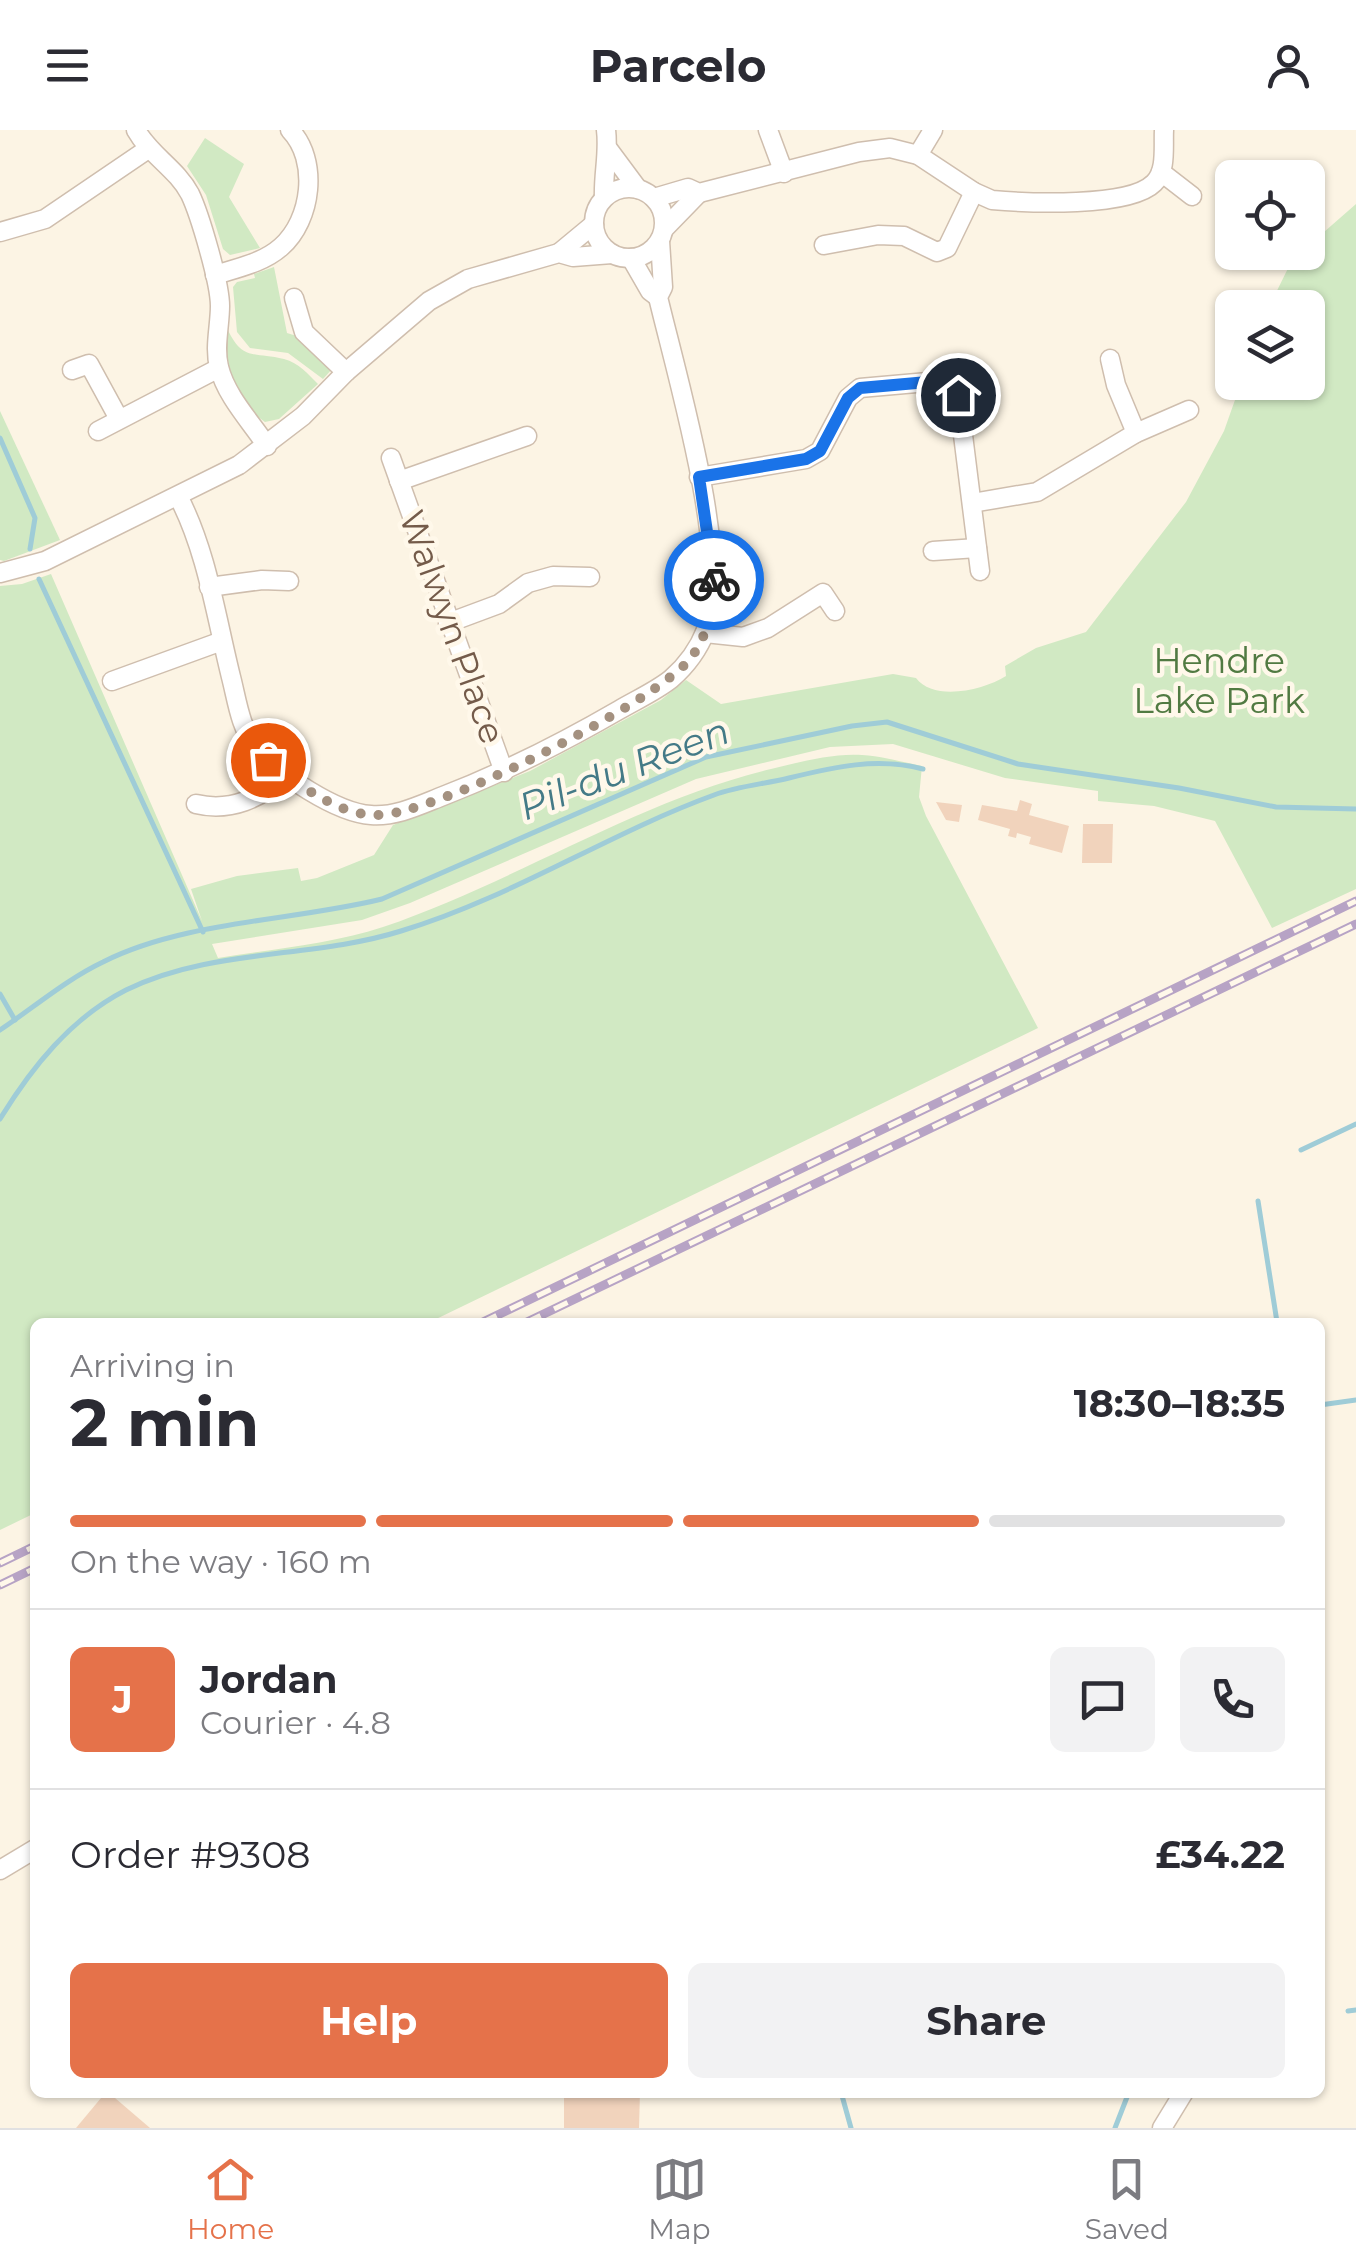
<!DOCTYPE html>
<meta charset="utf-8">
<style>
body{margin:0;font-family:Montserrat,sans-serif;background:#f2f2f3;color:#2b2b33;height:100vh;display:flex;flex-direction:column;font-size:38px;white-space:nowrap}
*{box-sizing:border-box;margin:0}
p{font-size:32px;color:#7c7c81}
.icon{flex:none;width:55px;height:55px;fill:none;stroke:currentColor;stroke-width:2;stroke-linecap:round;stroke-linejoin:round}
.map{position:relative;flex:1;overflow:hidden}
.side{position:absolute;left:30px;top:1188px;width:1295px;height:780px;display:flex;flex-direction:column;background:#fff;border-radius:15px;box-shadow:0 2px 8px #0004}
.side>*{flex:none}
.controls{position:absolute;left:1215px;top:30px;display:grid;gap:20px}
.controls a{display:grid;place-items:center;width:110px;height:110px;border-radius:15px;background:#fff;box-shadow:0 2px 8px #0004;font-size:50px}
.pin{position:absolute;display:grid;place-items:center;width:85px;height:85px;color:#fff;margin:-42px;border:5px solid #fff;border-radius:50%;box-shadow:0 2px 10px #0007}
.courier{position:absolute;display:grid;place-items:center;width:100px;height:100px;margin:-50px;border:8px solid #1a73e8;border-radius:50%;background:#fff;color:#222;box-shadow:0 2px 12px #0007}
.summary em{font-style:normal;font-weight:700}
.summary div{display:flex;flex-direction:column-reverse}
.summary{display:flex;align-items:center;justify-content:space-between;height:170px;padding:0 40px}
h1{font-size:65px;font-weight:700;line-height:75px}
.bar{display:grid;grid-template-columns:repeat(4,1fr);gap:15px 10px;align-content:center;height:120px;padding:0 40px}
.bar i{height:12px;border-radius:8px;background:#e1e1e2}
.bar .selected{background:#e5724a}
.bar p{grid-column:span 4}
.line{display:flex;align-items:center;gap:25px;padding:0 40px;border-top:2px solid #e1e1e2}
.line div{flex:1}
.round{display:grid;place-items:center;flex:none;width:105px;height:105px;border-radius:15px;background:#f2f2f3}
.button{display:flex;gap:20px;margin-top:auto;padding:20px 40px}
.button a{flex:1;height:115px;border-radius:15px;background:#e5724a;color:#fff;font-size:40px;font-weight:700;line-height:115px;text-align:center}
.button a+a{background:#f2f2f3;color:#2b2b33}
header{display:flex;justify-content:space-between;align-items:center;height:130px;padding:0 40px;background:#fff;font-size:45px;font-weight:700}
.dock{display:flex;justify-content:space-around;align-items:center;height:140px;border-top:2px solid #e1e1e2;background:#fff;font-size:28px;color:#7c7c81}
.dock a{display:grid;justify-items:center;gap:5px}
.dock .selected{color:#e5724a}
.map>svg:first-child{display:block}
.green{fill:#d1e9c3}
.lines{fill:none;stroke-linecap:round;stroke-linejoin:round}
.stream{stroke:#9fccd7;stroke-width:5}
.building{fill:#f1d3bc}
.street-casing{stroke:#cfbeae;stroke-width:21}
.street{stroke:#fff;stroke-width:18}
.rail-casing{stroke:#b7a3c5;stroke-width:9}
.rail{stroke:#fff8ea;stroke-width:5;stroke-dasharray:15;stroke-linecap:butt}
.done{stroke:#a49180;stroke-width:10;stroke-dasharray:0 18}
.route{stroke:#1a73e8;stroke-width:12}
.labels{text-anchor:middle;stroke-width:9;stroke-linejoin:round;paint-order:stroke}
.street-label{font-size:35px;fill:#745b4a;stroke:#fff8ea}
.park-label{font-size:35px;fill:#517a42;stroke:#fff8ea}
.water-label{font-size:38px;font-style:italic;fill:#447a87;stroke:#fff8ea}
</style>
<header><svg class="icon" aria-label="menu" viewBox="0 0 24 24"><path d="M4 6h16M4 12h16M4 18h16"/></svg>Parcelo<svg class="icon" aria-label="person" viewBox="0 0 24 24"><circle cx="12" cy="8" r="4"/><path d="M4 21q1-7 8-7t8 7"/></svg></header>
<div class="map">
<svg width="1356" height="1998" viewBox="0 0 1356 1998">
<rect width="100%" height="100%" fill="#fcf4e4"/>
<!-- green -->
<g class="green">
<polygon points="205,8 244,34 229,67 260,118 230,125 223,119 206,65 187,36"/>
<path d="M1356,74V759L1272,798L1215,691L1154,676L1098,671V661L1005,648L893,614L830,617L696,649L410,773L362,790L212,814L218,828C272,819 331,814 383,797C516,752 634,672 771,639C800,632 833,623 862,625C882,626 902,632 922,636L919,667L926,686L1038,898L430,1192H35V1383L0,1400V456L22,454L51,444L202,791L191,759L237,746L298,738L301,751L317,748L374,725L393,695L530,641L661,570L686,550L721,574L893,544L916,548C934,572 984,560 1006,546L1005,536L1036,518L1086,502L1186,372L1224,301L1241,253L1308,252V178L1269,177L1294,126L1308,122V116Z"/>
<polygon points="274,137 287,203 303,208 333,238 323,249 288,223 250,218 237,202 233,157 237,152 255,148 254,144"/>
<path d="M225,194C242,232 250,221 284,229C299,233 308,244 318,254L279,289L265,292C232,270 225,230 225,194Z"/>
<polygon points="0,281 60,410 4,431 0,430"/>
</g>
<g class="lines">
<!-- stream -->
<g class="stream">
<polyline points="0,308 35,388 30,419"/>
<polyline points="39,449 203,802"/>
<polyline points="0,864 15,890"/>
<path d="M0,900C33,878 67,849 103,832C184,791 293,791 382,769L706,627L852,596L887,592L1018,634L1179,658L1276,677L1356,679"/>
<path d="M0,989C32,937 71,888 126,860C211,818 312,829 401,801C511,768 607,704 714,665C738,656 765,654 789,648C834,637 877,627 923,639"/>
<polyline points="1301,1020 1356,994"/>
<polyline points="1258,1071 1277,1192"/>
<polyline points="1320,1275 1356,1270"/>
<polyline points="1348,1881 1356,1880"/>
<polyline points="841,1962 851,1998"/>
<polyline points="1115,1998 1129,1962"/>
</g>
</g>
<!-- building -->
<g class="building">
<polygon points="1020,670 1032,674 1029,685 1069,696 1062,723 1029,714 1031,707 1017,703 1016,708 1008,706 1010,699 978,690 982,675 1017,681"/>
<polygon points="936,672 962,675 959,692 946,690"/>
<polygon points="1083,694 1113,694 1112,733 1082,733"/>
<polygon points="106,1962 108,1962 150,1998 76,1998"/>
<polygon points="564,1962 640,1962 639,1998 564,1998"/>
</g>
<g class="lines">
<defs>
<g id="street">
<path d="M136,0C150,25 177,39 190,64C200,85 220,153 220,176C220,196 214,217 219,237C226,266 251,292 267,316"/>
<polyline points="768,0 784,43"/>
<polyline points="609,20 638,59"/>
<polyline points="918,25 933,0"/>
<polyline points="1161,42 1192,66"/>
<circle cx="629" cy="93" r="35"/>
<path d="M604,68C603,44 609,23 606,0"/>
<path d="M654,68L688,58L699,63L859,22L890,18L918,25L974,62L992,70C1027,73 1129,78 1154,53C1167,41 1163,16 1164,0"/>
<polyline points="664,99 699,63"/>
<polyline points="0,102 45,89 148,19"/>
<polyline points="824,115 878,105 904,106 937,122 947,118 974,62"/>
<polyline points="559,123 594,94"/>
<polyline points="631,128 650,161 658,167"/>
<path d="M215,145C237,138 263,133 281,117C312,90 319,30 290,0"/>
<polyline points="294,168 304,202 346,242"/>
<polyline points="1110,229 1116,255 1136,303"/>
<polyline points="72,240 89,234 119,289"/>
<polyline points="98,301 219,238"/>
<polyline points="391,328 504,642"/>
<polyline points="699,347 806,329 820,321 848,268 860,258 939,251 949,255 958,265 980,441"/>
<polyline points="399,351 527,306"/>
<path d="M178,366C207,421 216,487 231,547C237,570 240,598 256,617C277,644 337,683 371,685C396,687 420,675 443,666C505,642 562,613 619,580C636,570 656,561 671,549C686,536 699,518 706,500C732,432 676,243 658,167L663,157L660,111"/>
<polyline points="972,373 1037,362 1136,303 1189,280"/>
<polyline points="933,421 977,418"/>
<polyline points="0,443 45,431 239,335 303,286 346,242 429,171 468,149 559,123 573,127 612,124"/>
<polyline points="209,457 262,450 289,451"/>
<polyline points="448,493 499,474 528,453 553,446 590,447"/>
<polyline points="705,503 743,507 768,498 823,463 835,481"/>
<polyline points="112,551 222,511"/>
<path d="M196,674C229,682 264,669 284,643"/>
<polyline points="0,1740 35,1719"/>
<polyline points="1162,1998 1184,1962"/>
</g>
</defs>
<!-- street casing -->
<use href="#street" class="street-casing"/>
<!-- street -->
<use href="#street" class="street"/>
<defs>
<g id="rail">
<polyline points="483,1192 1356,771"/>
<polyline points="527,1192 1356,794"/>
<polyline points="0,1433 35,1416"/>
<polyline points="0,1455 35,1438"/>
</g>
</defs>
<!-- rail casing -->
<use href="#rail" class="rail-casing"/>
<!-- rail -->
<use href="#rail" class="rail"/>
</g>
<g class="lines">
<!-- done -->
<path class="done" d="M268,630C297,654 338,685 376,685C434,686 653,574 690,529C708,506 713,478 714,450"/>
<!-- route -->
<polyline class="route" points="714,450 699,347 806,329 820,321 848,268 860,258 939,251 958,265"/>
</g>
<g class="labels">
<!-- street labels -->
<g class="street-label">
<text transform="translate(452 497) rotate(70)" y="12">Walwyn Place</text>
</g>
<!-- park labels -->
<g class="park-label">
<text x="1219" y="543">Hendre<tspan x="1219" dy="40">Lake Park</tspan></text>
</g>
<!-- water labels -->
<g class="water-label">
<text transform="translate(624 639) rotate(-21)" y="13">Pil-du Reen</text>
</g>
</g>
</svg>
<div class="controls">
<a><svg class="icon" aria-label="locate" viewBox="0 0 24 24"><circle cx="12" cy="12" r="6"/><path d="M12 2v4M12 18v4M2 12h4M18 12h4"/></svg></a>
<a><svg class="icon" aria-label="layers" viewBox="0 0 24 24"><path d="M12 4l9 5-9 5-9-5zM3 14l9 5 9-5"/></svg></a>
</div>
<div class="pin" style="left:268px;top:630px;background:#ea580c"><svg class="icon" aria-label="bag" viewBox="0 0 24 24"><path d="M5 8h14l-1 12H6zM9 8a3 3 0 0 1 6 0"/></svg></div>
<div class="pin" style="left:958px;top:265px;background:#1f2937"><svg class="icon" aria-label="home" viewBox="0 0 24 24"><path d="M3 11l9-7 9 7M6 9v11h12V9"/></svg></div>
<div class="courier" style="left:714px;top:450px"><svg class="icon" aria-label="bike" viewBox="0 0 24 24"><circle cx="6" cy="16" r="4"/><circle cx="18" cy="16" r="4"/><path d="M6 16l4-8h5l3 8M10 8l3 8H6M13 5h3"/></svg></div>
<section class="side">
<div class="summary"><div><h1>2 min</h1><p>Arriving in</p></div><em>18:30–18:35</em></div>
<div class="bar"><i class="selected"></i><i class="selected"></i><i class="selected"></i><i></i><p>On the way · 160 m</p></div>
<div class="line" style="height:180px"><b class="round" style="background:#e5724a;color:#fff">J</b><div><b>Jordan</b><p>Courier · 4.8</p></div><a class="round"><svg class="icon" aria-label="chat" viewBox="0 0 24 24"><path d="M4 5h16v11H9l-5 4z"/></svg></a><a class="round"><svg class="icon" aria-label="phone" viewBox="0 0 24 24"><path d="M5 4h4l2 5-3 2q2 4 5 5l2-3 5 2v4C11 20 4 13 5 4z"/></svg></a></div>
<div class="line" style="height:130px"><div>Order #9308</div><b>£34.22</b></div>
<div class="button"><a>Help</a><a>Share</a></div>
</section>
</div>
<nav class="dock">
<a class="selected"><svg class="icon" aria-label="home" viewBox="0 0 24 24"><path d="M3 11l9-7 9 7M6 9v11h12V9"/></svg>Home</a>
<a><svg class="icon" aria-label="map" viewBox="0 0 24 24"><path d="M3 6l6-2 6 2 6-2v14l-6 2-6-2-6 2zM9 4v14M15 6v14"/></svg>Map</a>
<a><svg class="icon" aria-label="saved" viewBox="0 0 24 24"><path d="M7 4h10v16l-5-4-5 4z"/></svg>Saved</a>
</nav>
